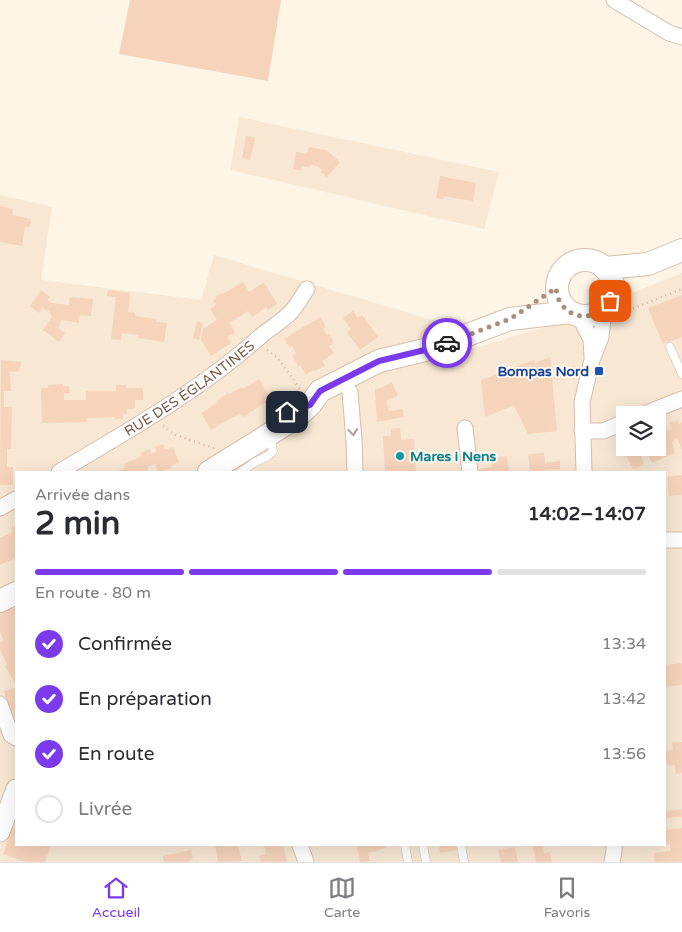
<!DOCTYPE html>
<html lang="fr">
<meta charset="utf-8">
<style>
body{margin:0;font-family:"Varela Round",sans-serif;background:#f7f7f7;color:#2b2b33;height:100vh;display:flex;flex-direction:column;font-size:19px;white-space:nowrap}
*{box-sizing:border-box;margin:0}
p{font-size:16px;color:#7c7c81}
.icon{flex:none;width:28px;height:28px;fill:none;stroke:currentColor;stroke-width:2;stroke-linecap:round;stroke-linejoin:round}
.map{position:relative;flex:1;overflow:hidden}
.details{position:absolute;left:15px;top:471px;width:651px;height:375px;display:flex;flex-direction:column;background:#fff;border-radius:0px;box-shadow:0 5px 20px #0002}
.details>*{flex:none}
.buttons{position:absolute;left:616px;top:406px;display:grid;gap:10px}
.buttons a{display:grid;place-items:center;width:50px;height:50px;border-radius:0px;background:#fff;box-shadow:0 5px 20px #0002;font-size:25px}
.pin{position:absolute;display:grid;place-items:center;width:42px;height:42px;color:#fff;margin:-21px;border-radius:10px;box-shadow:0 2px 8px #0006}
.courier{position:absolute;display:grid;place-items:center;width:50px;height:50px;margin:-25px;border:4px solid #7c3aed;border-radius:50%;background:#fff;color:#222;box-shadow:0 1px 6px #0007}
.overview em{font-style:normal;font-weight:700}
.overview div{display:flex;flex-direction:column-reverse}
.overview{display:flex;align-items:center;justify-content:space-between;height:85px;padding:0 20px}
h1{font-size:32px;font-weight:700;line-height:38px}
.bar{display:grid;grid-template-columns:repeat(4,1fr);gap:8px 5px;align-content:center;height:60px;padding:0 20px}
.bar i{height:6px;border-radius:4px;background:#e1e1e2}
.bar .on{background:#7c3aed}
.bar p{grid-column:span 4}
ol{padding:0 20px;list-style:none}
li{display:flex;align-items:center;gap:15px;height:55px}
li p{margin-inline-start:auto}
li .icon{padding:5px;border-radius:50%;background:#7c3aed;color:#fff;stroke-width:4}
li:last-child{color:#7c7c81}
li i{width:28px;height:28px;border:2px solid #e1e1e2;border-radius:50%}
.tabs{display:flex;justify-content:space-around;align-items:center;height:70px;border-top:1px solid #e1e1e2;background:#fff;font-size:14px;color:#7c7c81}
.tabs a{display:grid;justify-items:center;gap:2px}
.tabs .on{color:#7c3aed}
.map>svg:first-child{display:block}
.residential{fill:#f7e7d3;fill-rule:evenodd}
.building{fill:#f6d3bb}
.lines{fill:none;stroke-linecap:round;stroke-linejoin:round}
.service-casing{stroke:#d4bead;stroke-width:9}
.minor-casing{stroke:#d4bead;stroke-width:17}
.tertiary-casing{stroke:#d4bead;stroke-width:21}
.secondary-casing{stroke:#d8beaa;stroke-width:24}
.path{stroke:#dcb69d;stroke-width:2.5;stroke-dasharray:1 4;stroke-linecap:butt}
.service{stroke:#fff;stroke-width:8}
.minor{stroke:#fff;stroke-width:15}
.tertiary{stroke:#fff;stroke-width:19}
.secondary{stroke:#fff;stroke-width:22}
.oneway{stroke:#b09c91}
.done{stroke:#a9907f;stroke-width:5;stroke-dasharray:0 9}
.route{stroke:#7c3aed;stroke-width:6}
.transit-dot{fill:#1a4fb4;stroke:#fff8ee;stroke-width:2}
.culture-dot{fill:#0f9aa8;stroke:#fff8ee;stroke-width:2}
.labels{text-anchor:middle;stroke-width:4;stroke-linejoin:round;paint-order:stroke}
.transit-label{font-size:14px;font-weight:bold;fill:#164399;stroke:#fff8ee;text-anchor:end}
.street-label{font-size:14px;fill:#7b5a48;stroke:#fff8ee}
.culture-label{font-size:14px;font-weight:bold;fill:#0d838f;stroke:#fff8ee;text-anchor:start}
</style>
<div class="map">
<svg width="682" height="862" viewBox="0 0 682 862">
<rect width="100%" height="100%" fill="#fef5e6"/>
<!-- residential -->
<g class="residential">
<polygon points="239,117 499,172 484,229 230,170"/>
<path d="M0,195L52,207L41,280L201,300L214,255L453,326L472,349L551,325L682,273V862H0ZM625,415H658V448H625ZM16,472H665V845H16Z"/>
</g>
<!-- building -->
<g class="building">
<polygon points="130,0 281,0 268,81 119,54"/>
<polygon points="246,136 255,138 250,160 242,158"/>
<polygon points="309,147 326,150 340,162 327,177 321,172 322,170 317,166 311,165 310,167 302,166 301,171 293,169 296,152 307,154"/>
<polygon points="440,176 476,183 473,201 444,196 443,199 436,198"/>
<polygon points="0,206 13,209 12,215 31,219 30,227 25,227 22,246 0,242"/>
<polygon points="243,282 249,292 263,283 265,284 277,304 268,310 266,307 252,317 248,311 229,323 235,333 227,337 231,343 211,356 201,340 203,329 217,320 210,309 217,304 213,302 213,301 216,299 215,297 222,293 223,294"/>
<polygon points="41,290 50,297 47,300 51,303 69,305 70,297 93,299 91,316 80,315 79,323 61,320 59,329 65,333 59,342 43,330 52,317 49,311 42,308 39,313 30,306"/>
<polygon points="108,290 130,293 128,312 135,313 135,316 157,319 156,322 167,323 164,342 138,338 139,335 122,333 121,340 111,339 116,297 107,296"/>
<polygon points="682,295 682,337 663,344 648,308"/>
<polygon points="353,311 358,318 362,315 378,337 360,350 347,332 351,329 343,318"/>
<polygon points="320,317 326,327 323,329 327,335 329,334 334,343 329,346 334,353 322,361 325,366 315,371 314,370 306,374 300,365 298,366 292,356 296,353 292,346 289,347 284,339"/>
<polygon points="197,322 203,323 199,340 193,338"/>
<polygon points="550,357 557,431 528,434 514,405 485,417 481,380 534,360 535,363"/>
<polygon points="1,360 21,362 19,371 10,372 11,391 4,391 4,407 12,407 11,449 7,449 7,467 13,467 13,485 0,485"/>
<polygon points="259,379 271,399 243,417 240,413 211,430 201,413 217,403 216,401 228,393 230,394 242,387 243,389"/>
<polygon points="392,383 398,396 386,401 389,411 402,409 404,417 377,422 375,390"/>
<polygon points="63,384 63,386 69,386 70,393 64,393 64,400 86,400 86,391 116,391 116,385 126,385 126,388 143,388 143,400 135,400 135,409 127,409 127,414 123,414 123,419 115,419 115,417 86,418 87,422 42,423 41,388 48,388 48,385"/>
<polygon points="678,420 679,424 682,422 682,449 677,439 672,441 675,453 652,463 646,450 640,452 644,465 633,470 632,466 631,466 621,442 625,441 625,448 658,448 658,428 664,425 667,431 672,429 670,423"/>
<polygon points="400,428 401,440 414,439 416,472 385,472 383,436 391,436 391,429"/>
<polygon points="163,444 165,450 173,447 179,462 171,466 172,468 158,472 155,464 147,467 149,472 115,472 125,468 124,464 142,456 141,453 150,449 151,454 157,451 155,447"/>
<polygon points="544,453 545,463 560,461 560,469 544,470 544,472 530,472 528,454"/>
<polygon points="507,456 509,472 479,472 479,469 492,467 491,458"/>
<polygon points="682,475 682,495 669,496 667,477"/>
<polygon points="16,526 16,558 0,565 0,538 13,532 11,528"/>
<polygon points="16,607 16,685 5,666 7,664 0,650 0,642 4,640 0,632 0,614"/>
<polygon points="682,663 682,685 665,687 665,665"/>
<polygon points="15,688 16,692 16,727 13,728 4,691"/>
<polygon points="682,742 682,773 676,774 675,765 668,766 667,763 665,763 665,751 673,750 672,743"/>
<polygon points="682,809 682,817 665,818 665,811"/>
<polygon points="16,819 16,845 51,845 45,862 26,862 3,854"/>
<polygon points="682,828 682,862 655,862 654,853 671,851 670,844 666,845 665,830"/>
<polygon points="215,845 227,845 227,847 238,845 242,861 218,862"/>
<polygon points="264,845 283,845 287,862 261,862 259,856 266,854"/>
<polygon points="357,845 385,845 386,848 368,853 370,861 360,862"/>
<polygon points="439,845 456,845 457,850 440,853"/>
<polygon points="533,845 543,845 544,853 550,852 552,862 536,862"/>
<polygon points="515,847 518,862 501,862 498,850"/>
<polygon points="191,850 193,857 188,862 164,862 163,856"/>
</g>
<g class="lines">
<defs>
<g id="service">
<polyline points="670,347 682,374"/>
<polyline points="241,472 255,462 268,456 273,451 271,442 267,438"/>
<polyline points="405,845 408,862"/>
<polyline points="423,845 426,862"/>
<polyline points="461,845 464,862"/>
</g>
<g id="minor">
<polyline points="614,0 669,33 682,37"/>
<polyline points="579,316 591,339 592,356"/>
<polyline points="350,392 354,441 355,472"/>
<polyline points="642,415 682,399"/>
<polyline points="465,428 470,472"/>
<polyline points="582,431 603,431 625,422"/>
<path id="s1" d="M59,472C129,430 201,390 262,335C272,327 284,320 292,311C298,304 302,296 307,289"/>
<polyline points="584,472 582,402 592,360 601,337 604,309"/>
<polyline points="0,508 16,499"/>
<polyline points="665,540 682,540"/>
<polyline points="0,704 11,735 16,738"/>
<polyline points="300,845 306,862"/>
<polyline points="612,862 614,851 614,845"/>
</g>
<polyline id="tertiary" points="0,832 16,789"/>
<g id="secondary">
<circle cx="585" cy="288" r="28"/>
<polyline points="605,268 648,264 682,250"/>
<polyline points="209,472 297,417 310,405 320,391 379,361 433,348 510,319 570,312"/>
<polyline points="0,601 16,593"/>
</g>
</defs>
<!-- service casing -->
<use href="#service" class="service-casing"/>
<!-- minor casing -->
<use href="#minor" class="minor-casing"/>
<!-- tertiary casing -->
<use href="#tertiary" class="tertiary-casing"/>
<!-- secondary casing -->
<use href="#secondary" class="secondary-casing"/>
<!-- path -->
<g class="path">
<polyline points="619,314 682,289"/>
<polyline points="267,350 278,358 300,389"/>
<polyline points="163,426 173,434 214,448"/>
</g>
<!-- service -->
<use href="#service" class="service"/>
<!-- minor -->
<use href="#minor" class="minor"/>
<!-- tertiary -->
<use href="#tertiary" class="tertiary"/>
<!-- secondary -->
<use href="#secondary" class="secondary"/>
</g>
<!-- one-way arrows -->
<defs><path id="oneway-chevron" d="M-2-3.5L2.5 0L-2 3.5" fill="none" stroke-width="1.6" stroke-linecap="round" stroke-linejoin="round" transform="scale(1.25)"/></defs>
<use class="oneway" href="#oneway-chevron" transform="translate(353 432) rotate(85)"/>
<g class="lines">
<!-- done -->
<path class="done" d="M447,343L510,319L556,288C557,294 558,301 563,306C576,322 599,318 610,301"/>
<!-- route -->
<polyline class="route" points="287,412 310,405 320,391 379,361 433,348 447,343"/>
</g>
<!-- markers -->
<rect class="transit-dot" x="594" y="366" width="10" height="10" rx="2.5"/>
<circle class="culture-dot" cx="400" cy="456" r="5"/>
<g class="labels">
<!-- transit labels -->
<g class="transit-label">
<text x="589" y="376">Bompas Nord</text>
</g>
<!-- street labels -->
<g class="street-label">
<text dy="5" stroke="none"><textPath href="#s1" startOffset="155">RUE DES ÉGLANTINES</textPath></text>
</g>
<!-- culture labels -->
<g class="culture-label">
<text x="410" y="461">Mares i Nens</text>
</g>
</g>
</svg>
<div class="buttons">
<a><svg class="icon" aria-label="layers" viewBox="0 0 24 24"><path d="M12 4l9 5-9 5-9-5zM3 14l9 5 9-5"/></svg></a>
</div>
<div class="pin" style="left:610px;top:301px;background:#ea580c"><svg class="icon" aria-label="bag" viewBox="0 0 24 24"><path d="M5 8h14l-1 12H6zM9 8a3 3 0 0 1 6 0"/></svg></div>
<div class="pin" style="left:287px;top:412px;background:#1f2937"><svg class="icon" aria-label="home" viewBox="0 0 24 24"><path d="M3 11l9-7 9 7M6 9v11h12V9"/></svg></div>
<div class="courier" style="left:447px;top:343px"><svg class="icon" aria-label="car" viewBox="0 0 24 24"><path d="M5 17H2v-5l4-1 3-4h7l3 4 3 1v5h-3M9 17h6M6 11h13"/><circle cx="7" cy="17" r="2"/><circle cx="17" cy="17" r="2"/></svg></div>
<section class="details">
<div class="overview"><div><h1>2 min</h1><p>Arrivée dans</p></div><em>14:02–14:07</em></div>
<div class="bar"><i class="on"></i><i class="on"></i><i class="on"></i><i></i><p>En route · 80 m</p></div>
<ol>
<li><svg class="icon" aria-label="check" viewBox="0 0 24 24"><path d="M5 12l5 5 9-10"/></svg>Confirmée<p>13:34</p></li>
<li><svg class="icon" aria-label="check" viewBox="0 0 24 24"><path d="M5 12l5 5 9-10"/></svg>En préparation<p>13:42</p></li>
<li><svg class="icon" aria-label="check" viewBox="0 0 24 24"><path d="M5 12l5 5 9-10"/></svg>En route<p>13:56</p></li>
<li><i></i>Livrée</li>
</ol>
</section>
</div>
<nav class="tabs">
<a class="on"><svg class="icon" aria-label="home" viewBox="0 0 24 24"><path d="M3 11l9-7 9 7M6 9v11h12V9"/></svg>Accueil</a>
<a><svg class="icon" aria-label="map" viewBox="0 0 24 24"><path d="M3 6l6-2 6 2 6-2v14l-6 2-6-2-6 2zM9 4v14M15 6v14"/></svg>Carte</a>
<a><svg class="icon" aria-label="saved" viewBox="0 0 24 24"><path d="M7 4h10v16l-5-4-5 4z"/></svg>Favoris</a>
</nav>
